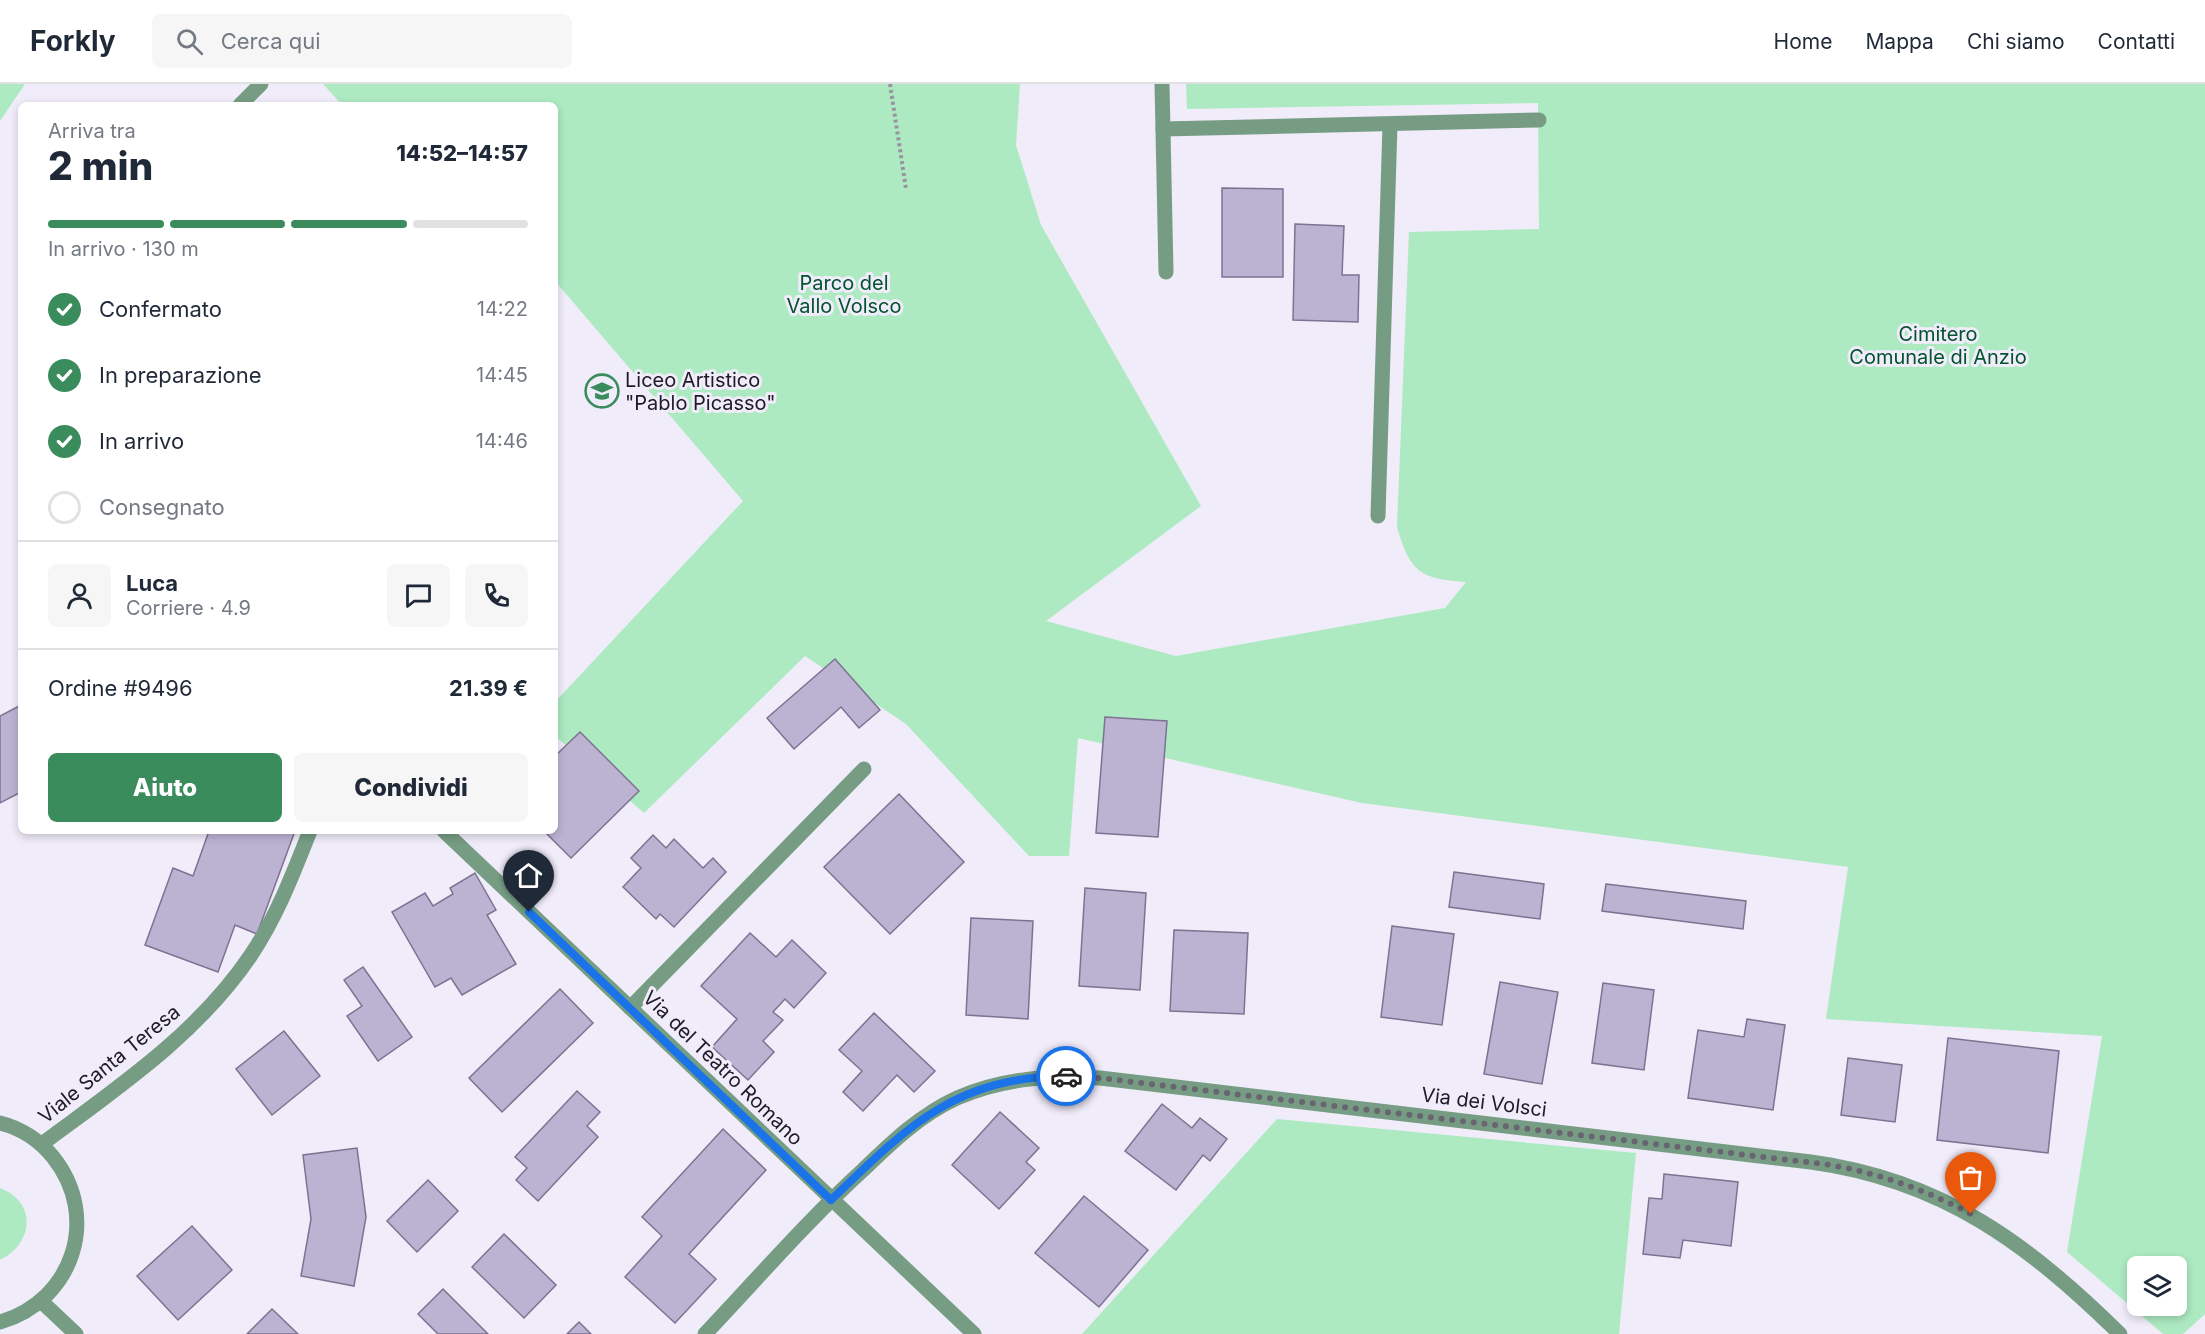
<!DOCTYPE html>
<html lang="it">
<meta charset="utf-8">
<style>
body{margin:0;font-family:Inter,sans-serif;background:#f6f6f7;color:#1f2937;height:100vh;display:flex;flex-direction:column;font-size:22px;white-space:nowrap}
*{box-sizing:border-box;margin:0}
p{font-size:20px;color:#747a83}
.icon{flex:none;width:33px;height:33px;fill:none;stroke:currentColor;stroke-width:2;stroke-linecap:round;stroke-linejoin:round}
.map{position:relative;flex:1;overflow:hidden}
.side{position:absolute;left:18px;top:18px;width:540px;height:732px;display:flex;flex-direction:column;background:#fff;border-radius:9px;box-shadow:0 3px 9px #0003}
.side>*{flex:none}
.tools{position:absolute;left:2127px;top:1172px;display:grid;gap:12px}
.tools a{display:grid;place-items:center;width:60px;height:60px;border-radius:9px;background:#fff;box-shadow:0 3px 9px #0003;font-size:30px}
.pin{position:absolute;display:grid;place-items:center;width:51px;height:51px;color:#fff;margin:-62px -26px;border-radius:50% 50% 50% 0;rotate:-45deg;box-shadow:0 0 6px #0007}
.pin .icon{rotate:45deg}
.courier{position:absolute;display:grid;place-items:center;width:60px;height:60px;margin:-30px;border:4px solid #1a73e8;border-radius:50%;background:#fff;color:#222;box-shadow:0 2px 8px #0007}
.summary em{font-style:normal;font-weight:800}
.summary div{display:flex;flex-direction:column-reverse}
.summary{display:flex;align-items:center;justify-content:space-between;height:102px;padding:0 30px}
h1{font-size:39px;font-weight:800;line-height:45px}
.bar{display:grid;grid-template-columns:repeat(4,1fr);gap:9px 6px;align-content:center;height:72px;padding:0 30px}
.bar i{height:8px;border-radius:4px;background:#e0e1e3}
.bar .on{background:#3a8c5d}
.bar p{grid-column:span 4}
.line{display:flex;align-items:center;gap:15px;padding:0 30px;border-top:2px solid #e0e1e3}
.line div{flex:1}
.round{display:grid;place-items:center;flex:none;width:63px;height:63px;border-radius:9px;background:#f6f6f7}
ol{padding:0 30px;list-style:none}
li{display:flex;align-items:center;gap:18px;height:66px}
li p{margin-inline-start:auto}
li .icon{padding:6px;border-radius:50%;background:#3a8c5d;color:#fff;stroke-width:4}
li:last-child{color:#747a83}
li i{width:33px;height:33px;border:3px solid #e0e1e3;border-radius:50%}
.button{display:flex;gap:12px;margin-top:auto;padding:12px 30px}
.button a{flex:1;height:69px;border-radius:9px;background:#3a8c5d;color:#fff;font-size:24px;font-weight:800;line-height:69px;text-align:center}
.button a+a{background:#f6f6f7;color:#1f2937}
header{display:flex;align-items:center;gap:36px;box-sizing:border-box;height:84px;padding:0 30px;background:#fff;border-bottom:2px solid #e0e1e3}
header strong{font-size:28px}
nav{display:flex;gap:33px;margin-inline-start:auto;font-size:21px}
.search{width:420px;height:54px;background:#f6f6f7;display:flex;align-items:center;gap:15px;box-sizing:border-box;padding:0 21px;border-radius:9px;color:#747a83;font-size:22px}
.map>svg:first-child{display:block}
.green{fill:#adeac2;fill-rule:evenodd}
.building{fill:#bcb3d3;stroke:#7c7391;stroke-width:1.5}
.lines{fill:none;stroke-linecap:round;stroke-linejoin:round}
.path{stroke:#9793a0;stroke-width:4;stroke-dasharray:3 3;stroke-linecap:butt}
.minor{stroke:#769d83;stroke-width:15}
.done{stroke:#686470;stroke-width:6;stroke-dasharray:0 10.8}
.route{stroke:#1a73e8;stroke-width:8}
.labels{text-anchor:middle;stroke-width:6;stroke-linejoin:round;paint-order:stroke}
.park-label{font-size:20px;fill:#03532e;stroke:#f0ecfa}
.poi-label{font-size:20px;fill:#1e1a26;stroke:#f0ecfa;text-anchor:start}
.street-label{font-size:20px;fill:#1e1a26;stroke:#f0ecfa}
</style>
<header>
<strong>Forkly</strong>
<div class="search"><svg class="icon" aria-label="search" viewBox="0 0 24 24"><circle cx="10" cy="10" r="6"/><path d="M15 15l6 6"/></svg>Cerca qui</div>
<nav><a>Home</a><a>Mappa</a><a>Chi siamo</a><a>Contatti</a></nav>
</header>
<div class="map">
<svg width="2205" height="1250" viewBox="0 0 2205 1250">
<rect width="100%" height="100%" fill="#f0ecfa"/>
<!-- green -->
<g class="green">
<polygon points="0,0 25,0 0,37"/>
<path d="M323,0H1020L1016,61L1041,141L1201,422L1046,537L1176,572L1445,524L1466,498C1419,495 1410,487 1397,443L1409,148L1539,145L1538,19L1187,25L1186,0H2205V1230L2183,1250H2163L2067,1168L2102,952L1826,935L1848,783L1362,719L1078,654L1069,772H1029L906,640L805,572L644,729L555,652V618L743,417L555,197V21H342ZM2138,1182H2176V1221H2138Z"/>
<polygon points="1277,1035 1636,1069 1619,1250 1082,1250"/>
<path d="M0,1104C37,1118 34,1159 0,1176Z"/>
</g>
<!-- building -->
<g class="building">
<polygon points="1222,104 1283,105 1283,193 1222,193"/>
<polygon points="1295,140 1344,142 1342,191 1359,191 1358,238 1293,236"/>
<polygon points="835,575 880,626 859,644 841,623 794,665 767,634"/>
<polygon points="21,621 21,708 0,719 0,632"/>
<polygon points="1105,633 1167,637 1158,753 1096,749"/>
<polygon points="580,648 639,707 571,774 544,747 555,747 555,672"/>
<polygon points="899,710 964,778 890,850 824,783"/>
<polygon points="209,747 295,747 257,850 235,841 218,888 145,861 173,784 193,792"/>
<polygon points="653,751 666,764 674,755 703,784 713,774 726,788 674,843 660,830 656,835 623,803 641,784 631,774"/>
<polygon points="1454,788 1544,800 1540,835 1449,823"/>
<polygon points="475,789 496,826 487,831 516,880 462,911 451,894 435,903 392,828 425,809 433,822 453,810 450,804"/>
<polygon points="1606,800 1746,817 1743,845 1602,827"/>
<polygon points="1085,804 1146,809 1140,906 1079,902"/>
<polygon points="971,834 1033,837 1028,935 966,931"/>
<polygon points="1392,842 1454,850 1442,941 1381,933"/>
<polygon points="1174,846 1248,849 1244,930 1170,927"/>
<polygon points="750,849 776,873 792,856 826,889 794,924 785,915 773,928 783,936 763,957 774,968 748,996 712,963 737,935 701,902"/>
<polygon points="363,883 412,953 378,977 347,932 362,922 344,896"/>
<polygon points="1500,898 1558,908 1542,1000 1484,990"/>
<polygon points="1603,899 1654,906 1644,986 1592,979"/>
<polygon points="560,905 593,939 502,1028 469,994"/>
<polygon points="874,929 935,987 914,1008 897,991 863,1027 843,1008 862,987 839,966"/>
<polygon points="1747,935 1785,941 1773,1026 1688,1014 1698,946 1744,953"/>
<polygon points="284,947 320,992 272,1031 236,985"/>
<polygon points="1948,954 2059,967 2048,1069 1937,1056"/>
<polygon points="1848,974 1902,981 1895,1038 1841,1031"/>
<polygon points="577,1007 600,1028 587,1042 598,1053 538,1117 516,1096 527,1084 515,1073"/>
<polygon points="1162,1020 1192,1044 1200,1034 1227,1055 1210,1077 1203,1071 1176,1106 1125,1067"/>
<polygon points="1000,1028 1039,1064 1026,1078 1035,1086 999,1125 952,1081"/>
<polygon points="723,1045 766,1086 689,1170 716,1195 675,1239 625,1193 662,1152 642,1133"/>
<polygon points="357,1064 366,1133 354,1202 301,1192 311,1135 303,1071"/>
<polygon points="1664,1090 1738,1098 1731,1162 1683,1156 1680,1174 1643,1170 1649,1114 1662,1115"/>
<polygon points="428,1096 458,1127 417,1168 387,1137"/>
<polygon points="1084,1112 1148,1166 1099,1223 1035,1169"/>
<polygon points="192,1142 232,1186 178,1236 137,1192"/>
<polygon points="504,1150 556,1201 524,1234 472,1183"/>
<polygon points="443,1205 488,1250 438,1250 418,1230"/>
<polygon points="272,1225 298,1250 247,1250"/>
<polygon points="579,1238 591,1250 567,1250"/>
</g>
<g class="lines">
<!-- path -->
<polyline class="path" points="890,0 906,105"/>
<!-- minor -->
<g class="minor">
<polyline points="1162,0 1166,188"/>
<polyline points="240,21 261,0"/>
<polyline points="1163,45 1539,36"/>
<polyline points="1378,432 1390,41"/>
<polyline points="444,747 974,1250"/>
<polyline points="630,924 864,685"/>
<path d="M0,1039C21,1044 40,1057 53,1073C101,1133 73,1217 0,1238"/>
<path d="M42,1060C117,1004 198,950 251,871C277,832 293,790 310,747"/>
<polyline points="42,1218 76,1250"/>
<path d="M705,1250C757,1195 807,1137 863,1086C892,1058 920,1031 957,1014C1003,994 1050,991 1100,994L1811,1078C1943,1096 2028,1160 2120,1250"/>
</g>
</g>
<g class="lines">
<!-- done -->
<path class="done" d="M1066,992L1100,994L1831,1081C1881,1090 1926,1106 1971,1130"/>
<!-- route -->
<path class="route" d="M529,828L831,1116C906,1044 954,993 1066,992"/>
</g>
<!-- icons -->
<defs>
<symbol id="school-ring" viewBox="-11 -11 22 22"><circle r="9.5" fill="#f0ecfa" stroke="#3a8c5d" stroke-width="1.5"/><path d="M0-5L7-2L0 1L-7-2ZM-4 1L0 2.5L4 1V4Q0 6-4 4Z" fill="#3a8c5d"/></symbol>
</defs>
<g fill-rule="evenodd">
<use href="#school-ring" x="583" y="288" width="38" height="38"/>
</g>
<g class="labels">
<!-- park labels -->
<g class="park-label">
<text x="844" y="206">Parco del<tspan x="844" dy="23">Vallo Volsco</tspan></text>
<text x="1938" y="257">Cimitero<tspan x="1938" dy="23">Comunale di Anzio</tspan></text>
</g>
<!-- poi labels -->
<g class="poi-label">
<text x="625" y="303">Liceo Artistico<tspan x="625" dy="23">"Pablo Picasso"</tspan></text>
</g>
<!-- street labels -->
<g class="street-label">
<text transform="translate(109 980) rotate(-39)" y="7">Viale Santa Teresa</text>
<text transform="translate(723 984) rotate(44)" y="7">Via del Teatro Romano</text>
<text transform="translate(1484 1018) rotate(7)" y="7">Via dei Volsci</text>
</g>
</g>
</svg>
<div class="tools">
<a><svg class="icon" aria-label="layers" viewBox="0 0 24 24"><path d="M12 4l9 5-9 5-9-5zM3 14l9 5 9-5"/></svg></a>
</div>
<div class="pin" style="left:1971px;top:1130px;background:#ea580c"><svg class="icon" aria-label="bag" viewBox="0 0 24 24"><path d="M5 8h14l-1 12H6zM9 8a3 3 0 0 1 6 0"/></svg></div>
<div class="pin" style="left:529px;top:828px;background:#1f2937"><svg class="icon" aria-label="home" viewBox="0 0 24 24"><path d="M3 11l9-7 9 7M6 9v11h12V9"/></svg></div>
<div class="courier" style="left:1066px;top:992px"><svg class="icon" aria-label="car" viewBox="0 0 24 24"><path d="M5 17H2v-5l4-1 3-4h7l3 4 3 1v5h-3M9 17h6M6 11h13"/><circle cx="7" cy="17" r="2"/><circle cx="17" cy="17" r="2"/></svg></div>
<section class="side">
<div class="summary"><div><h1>2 min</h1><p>Arriva tra</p></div><em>14:52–14:57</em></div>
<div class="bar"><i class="on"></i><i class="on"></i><i class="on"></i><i></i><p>In arrivo · 130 m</p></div>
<ol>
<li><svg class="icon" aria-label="check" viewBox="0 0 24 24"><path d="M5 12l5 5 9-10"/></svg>Confermato<p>14:22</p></li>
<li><svg class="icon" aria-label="check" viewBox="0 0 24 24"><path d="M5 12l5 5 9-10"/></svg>In preparazione<p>14:45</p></li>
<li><svg class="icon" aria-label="check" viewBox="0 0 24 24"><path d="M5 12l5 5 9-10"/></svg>In arrivo<p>14:46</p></li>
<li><i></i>Consegnato</li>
</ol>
<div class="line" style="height:108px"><a class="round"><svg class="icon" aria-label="person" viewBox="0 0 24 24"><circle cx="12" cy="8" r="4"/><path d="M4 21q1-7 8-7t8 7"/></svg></a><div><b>Luca</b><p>Corriere · 4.9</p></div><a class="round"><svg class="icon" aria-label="chat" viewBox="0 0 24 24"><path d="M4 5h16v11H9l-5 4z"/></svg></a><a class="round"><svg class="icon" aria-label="phone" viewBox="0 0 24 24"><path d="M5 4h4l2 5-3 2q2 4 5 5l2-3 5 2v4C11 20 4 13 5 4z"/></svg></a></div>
<div class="line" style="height:78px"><div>Ordine #9496</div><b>21.39 €</b></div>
<div class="button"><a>Aiuto</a><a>Condividi</a></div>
</section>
</div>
